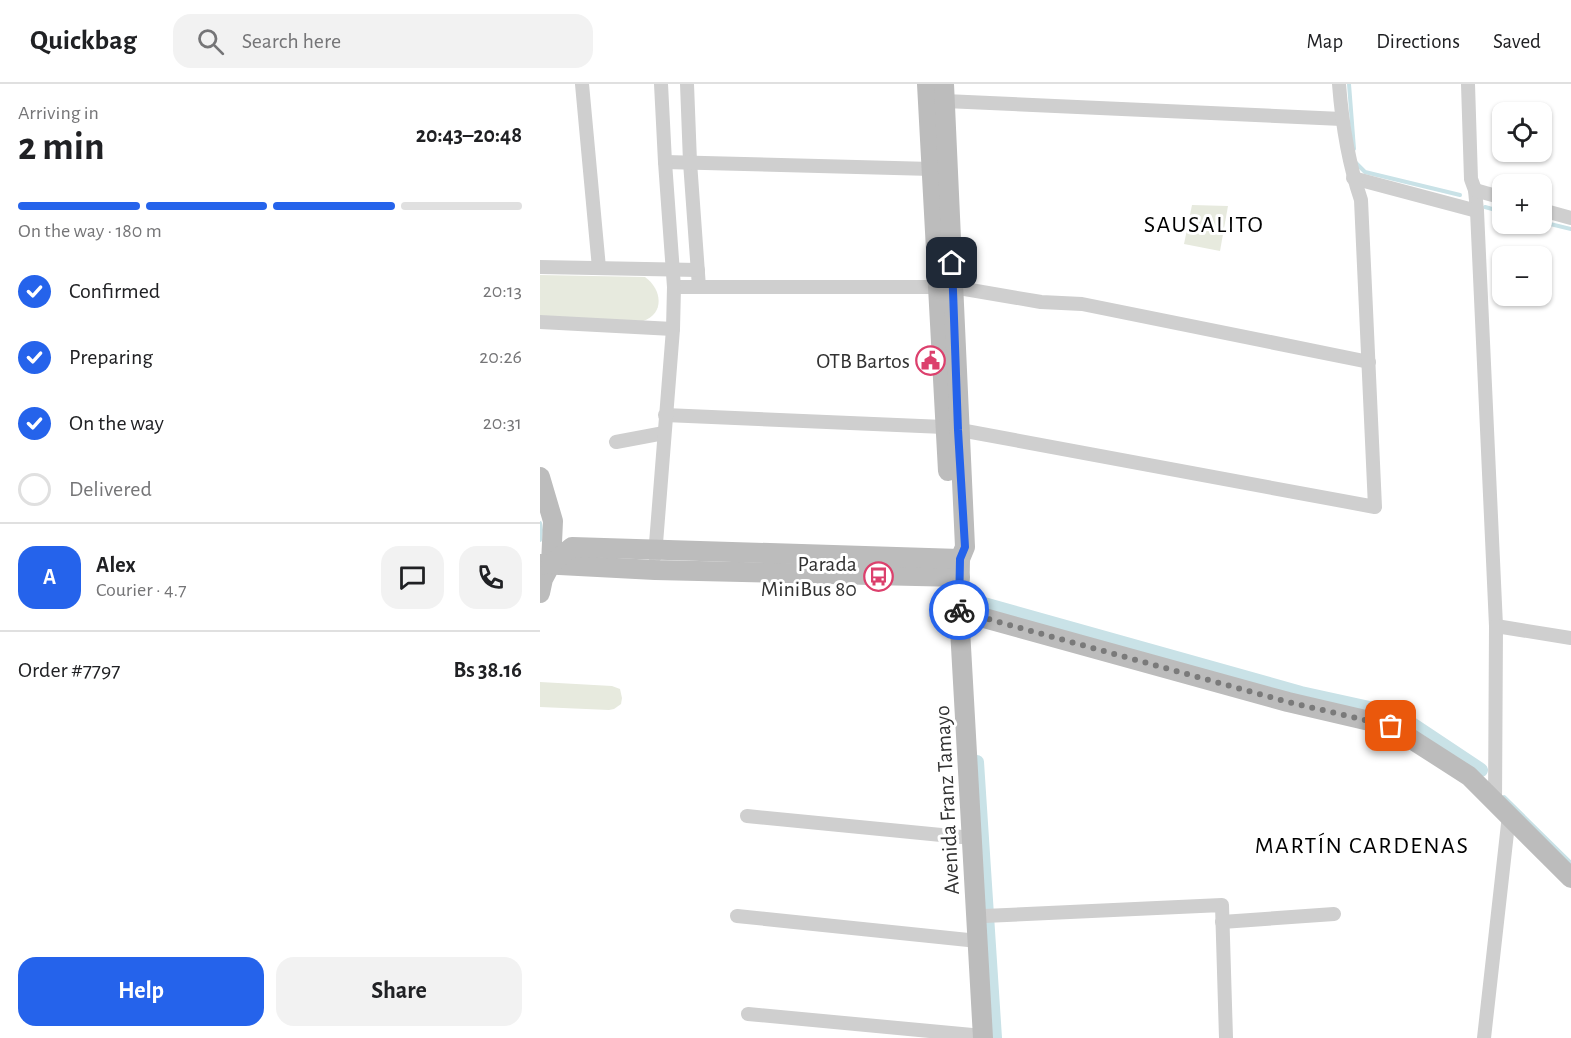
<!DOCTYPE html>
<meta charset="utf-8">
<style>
body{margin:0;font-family:"Alegreya Sans",sans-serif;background:#f2f2f2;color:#202124;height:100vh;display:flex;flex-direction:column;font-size:22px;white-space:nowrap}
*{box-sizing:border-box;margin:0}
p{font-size:20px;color:#757577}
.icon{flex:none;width:33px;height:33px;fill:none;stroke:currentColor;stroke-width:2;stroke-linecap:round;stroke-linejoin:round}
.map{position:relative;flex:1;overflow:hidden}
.panel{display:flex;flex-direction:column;background:#fff;width:540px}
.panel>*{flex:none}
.buttons{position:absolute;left:952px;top:18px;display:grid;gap:12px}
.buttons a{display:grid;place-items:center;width:60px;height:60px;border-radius:12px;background:#fff;box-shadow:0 2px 4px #0004;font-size:30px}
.pin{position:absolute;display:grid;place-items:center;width:51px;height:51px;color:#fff;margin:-26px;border-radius:12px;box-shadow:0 3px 9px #0006}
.courier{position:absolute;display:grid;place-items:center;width:60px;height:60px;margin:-30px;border:4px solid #2563eb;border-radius:50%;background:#fff;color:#222;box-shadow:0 2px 8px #0007}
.headline em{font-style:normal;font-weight:600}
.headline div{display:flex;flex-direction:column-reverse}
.headline{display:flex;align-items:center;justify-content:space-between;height:102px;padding:0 18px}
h1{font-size:39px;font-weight:600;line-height:45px}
.bar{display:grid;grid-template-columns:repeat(4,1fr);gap:9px 6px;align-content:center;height:72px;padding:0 18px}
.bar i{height:8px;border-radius:4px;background:#e0e0e0}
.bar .on{background:#2563eb}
.bar p{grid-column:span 4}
.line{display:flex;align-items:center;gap:15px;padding:0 18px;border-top:2px solid #e0e0e0}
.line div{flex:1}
.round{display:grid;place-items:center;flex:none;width:63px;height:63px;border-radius:18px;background:#f2f2f2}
ol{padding:0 18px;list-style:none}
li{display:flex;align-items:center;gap:18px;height:66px}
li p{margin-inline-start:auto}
li .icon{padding:6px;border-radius:50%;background:#2563eb;color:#fff;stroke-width:4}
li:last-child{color:#757577}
li i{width:33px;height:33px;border:3px solid #e0e0e0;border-radius:50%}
.action{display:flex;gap:12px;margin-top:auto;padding:12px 18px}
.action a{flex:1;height:69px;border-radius:18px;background:#2563eb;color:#fff;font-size:24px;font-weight:600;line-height:69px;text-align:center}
.action a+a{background:#f2f2f2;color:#202124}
header{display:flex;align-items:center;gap:36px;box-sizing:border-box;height:84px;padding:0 30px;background:#fff;border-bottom:2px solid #e0e0e0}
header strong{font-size:28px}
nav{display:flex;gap:33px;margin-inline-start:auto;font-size:21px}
.search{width:420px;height:54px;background:#f2f2f2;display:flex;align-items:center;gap:15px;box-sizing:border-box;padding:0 21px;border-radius:18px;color:#757577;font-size:22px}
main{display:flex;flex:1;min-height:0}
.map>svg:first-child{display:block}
.green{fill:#e7eade}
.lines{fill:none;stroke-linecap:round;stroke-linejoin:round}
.stream{stroke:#c9e2e7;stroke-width:4}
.canal{stroke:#c9e2e7;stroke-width:14}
.street{stroke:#cfcfcf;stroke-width:14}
.secondary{stroke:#bcbcbc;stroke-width:20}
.done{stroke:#7a7a7a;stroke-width:6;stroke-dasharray:0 10.8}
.route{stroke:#2563eb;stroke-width:8}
.labels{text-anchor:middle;stroke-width:6;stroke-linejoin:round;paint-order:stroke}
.poi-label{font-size:22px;fill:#323232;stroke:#fff;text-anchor:end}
.street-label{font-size:22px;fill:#323232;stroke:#fff}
.neighbourhood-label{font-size:24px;letter-spacing:1.5px;fill:#000;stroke:#fff}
</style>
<header>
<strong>Quickbag</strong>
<div class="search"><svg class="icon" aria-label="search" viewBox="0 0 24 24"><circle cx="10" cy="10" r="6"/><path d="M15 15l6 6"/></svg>Search here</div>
<nav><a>Map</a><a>Directions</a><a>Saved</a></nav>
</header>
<main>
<section class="panel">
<div class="headline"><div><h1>2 min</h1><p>Arriving in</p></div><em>20:43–20:48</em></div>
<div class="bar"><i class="on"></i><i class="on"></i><i class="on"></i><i></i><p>On the way · 180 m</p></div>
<ol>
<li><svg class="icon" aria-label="check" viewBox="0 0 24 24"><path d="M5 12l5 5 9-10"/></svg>Confirmed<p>20:13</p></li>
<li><svg class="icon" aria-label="check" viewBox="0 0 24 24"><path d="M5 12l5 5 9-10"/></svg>Preparing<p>20:26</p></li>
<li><svg class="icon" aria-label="check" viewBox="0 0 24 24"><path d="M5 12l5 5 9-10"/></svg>On the way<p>20:31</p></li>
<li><i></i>Delivered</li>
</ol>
<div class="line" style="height:108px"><b class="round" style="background:#2563eb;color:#fff">A</b><div><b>Alex</b><p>Courier · 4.7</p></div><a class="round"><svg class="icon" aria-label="chat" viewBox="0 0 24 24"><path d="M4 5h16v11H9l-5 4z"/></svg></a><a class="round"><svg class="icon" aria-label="phone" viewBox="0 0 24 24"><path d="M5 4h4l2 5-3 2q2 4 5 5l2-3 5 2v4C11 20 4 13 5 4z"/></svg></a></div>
<div class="line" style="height:78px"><div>Order #7797</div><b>Bs 38.16</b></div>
<div class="action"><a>Help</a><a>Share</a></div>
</section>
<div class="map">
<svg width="1031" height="954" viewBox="0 0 1031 954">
<rect width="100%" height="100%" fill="#fff"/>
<!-- green -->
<g class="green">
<polygon points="652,121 688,122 680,167 644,160"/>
<path d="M0,191L105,193C122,205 125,230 103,237L0,232Z"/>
<polygon points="0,598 72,602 80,605 82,614 81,620 74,625 69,626 0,623"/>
</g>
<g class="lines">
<!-- stream -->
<g class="stream">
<polyline points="809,0 814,65"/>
<polyline points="815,78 825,88 920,111"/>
<polyline points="945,123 963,128"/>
<polyline points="1002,138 1031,145"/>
<polyline points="0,439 1,446 0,456"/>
<polyline points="964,713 1031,779"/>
</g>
<!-- canal -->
<g class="canal">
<polyline points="427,531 426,515 761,609 857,630 941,686"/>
<polyline points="437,678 455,954"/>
</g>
<!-- street -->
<g class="street">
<polyline points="42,0 59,184"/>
<polyline points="147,0 150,78 159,203"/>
<polyline points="928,0 931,95 935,106 937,127 956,542 955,719"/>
<polyline points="405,17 802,35"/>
<polyline points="125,78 392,85"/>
<polyline points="813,94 937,127"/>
<polyline points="935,106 963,114"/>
<polyline points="1002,126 1031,134"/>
<polyline points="0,183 158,186"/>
<polyline points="134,203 413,203 501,218 542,220 829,278"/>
<polyline points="0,238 133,245"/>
<path d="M125,331L404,343L835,423L821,116C808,78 802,39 799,0"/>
<polyline points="76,358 124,349"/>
<polyline points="115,472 133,245 134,203 125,78 121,0"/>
<polyline points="956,542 1031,554"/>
<polyline points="207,732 432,754"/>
<polyline points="197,832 438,857"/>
<polyline points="436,835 444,832 682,821 686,954"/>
<polyline points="682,838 794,830"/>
<polyline points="208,930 443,952"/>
<polyline points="944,954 969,731"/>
</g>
<!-- secondary -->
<g class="secondary">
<polyline points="387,0 408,387"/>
<polyline points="404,0 425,463 420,475 419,527 443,954"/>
<polyline points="0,393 13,437 11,480 3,495 0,509"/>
<polyline points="0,480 115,486 420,493"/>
<polyline points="11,480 32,463 420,475"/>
<polyline points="419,527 748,618 851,642 929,692 1031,794"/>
</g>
</g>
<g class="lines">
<!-- done -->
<polyline class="done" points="419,526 419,527 748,618 851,642"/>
<!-- route -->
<polyline class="route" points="412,179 418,346 425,463 420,475 419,526"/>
</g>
<!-- icons -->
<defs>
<symbol id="civic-ring" viewBox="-11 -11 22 22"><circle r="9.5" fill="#fff" stroke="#dc406d" stroke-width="1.5"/><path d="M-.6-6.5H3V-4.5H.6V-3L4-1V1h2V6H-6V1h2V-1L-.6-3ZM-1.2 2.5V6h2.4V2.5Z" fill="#dc406d"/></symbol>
<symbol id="bus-ring" viewBox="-11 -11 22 22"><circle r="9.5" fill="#fff" stroke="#dc406d" stroke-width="1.5"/><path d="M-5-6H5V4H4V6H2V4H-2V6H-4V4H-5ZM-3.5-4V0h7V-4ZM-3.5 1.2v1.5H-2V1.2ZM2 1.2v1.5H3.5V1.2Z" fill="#dc406d"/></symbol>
</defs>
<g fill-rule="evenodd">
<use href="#civic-ring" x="374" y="260" width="33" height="33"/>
<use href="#bus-ring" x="322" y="476" width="33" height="33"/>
</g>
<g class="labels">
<!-- poi labels -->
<g class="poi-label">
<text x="370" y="284">OTB Bartos</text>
<text x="317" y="487">Parada<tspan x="317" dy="25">MiniBus 80</tspan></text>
</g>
<!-- street labels -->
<g class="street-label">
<text transform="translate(406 716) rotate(-93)" y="8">Avenida Franz Tamayo</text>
</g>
<!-- neighbourhood labels -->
<g class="neighbourhood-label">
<text x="664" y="148">SAUSALITO</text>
<text x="822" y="769">MARTÍN CARDENAS</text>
</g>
</g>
</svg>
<div class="buttons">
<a><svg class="icon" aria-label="locate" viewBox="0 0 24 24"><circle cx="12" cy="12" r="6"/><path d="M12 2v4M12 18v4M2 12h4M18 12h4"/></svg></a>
<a>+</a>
<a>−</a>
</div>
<div class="pin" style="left:851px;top:642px;background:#ea580c"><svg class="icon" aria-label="bag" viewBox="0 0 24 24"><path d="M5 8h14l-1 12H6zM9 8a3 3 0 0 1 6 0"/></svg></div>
<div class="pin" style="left:412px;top:179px;background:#1f2937"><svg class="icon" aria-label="home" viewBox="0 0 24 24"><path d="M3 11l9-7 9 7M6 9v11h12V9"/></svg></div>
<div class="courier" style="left:419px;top:526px"><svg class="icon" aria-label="bike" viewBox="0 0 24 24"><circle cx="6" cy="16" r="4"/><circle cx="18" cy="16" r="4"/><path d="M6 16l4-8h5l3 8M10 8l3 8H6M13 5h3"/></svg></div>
</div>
</main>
